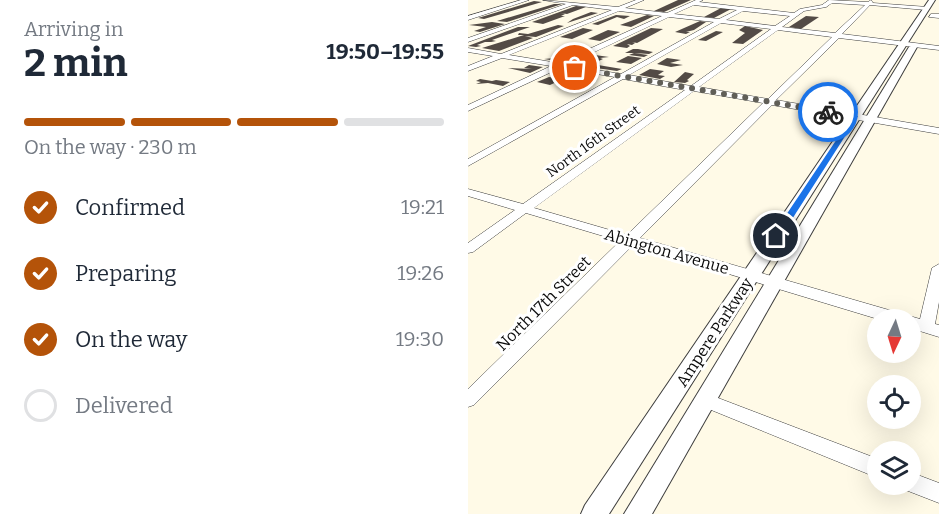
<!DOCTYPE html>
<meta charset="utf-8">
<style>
body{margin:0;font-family:Bitter,serif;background:#f6f6f7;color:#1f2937;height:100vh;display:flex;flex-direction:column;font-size:22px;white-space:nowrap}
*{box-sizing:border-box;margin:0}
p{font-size:20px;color:#747a83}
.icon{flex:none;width:33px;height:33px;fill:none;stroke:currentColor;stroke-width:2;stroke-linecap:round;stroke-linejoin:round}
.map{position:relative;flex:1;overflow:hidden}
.details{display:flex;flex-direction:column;background:#fff;width:468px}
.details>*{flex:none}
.needle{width:39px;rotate:184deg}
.fabs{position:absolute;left:399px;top:309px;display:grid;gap:12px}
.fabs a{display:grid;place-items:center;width:54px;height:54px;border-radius:50%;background:#fff;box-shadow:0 6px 24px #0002;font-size:30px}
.pin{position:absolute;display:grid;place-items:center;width:51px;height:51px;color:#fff;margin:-26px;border:3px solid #fff;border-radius:50%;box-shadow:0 2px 6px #0007}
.courier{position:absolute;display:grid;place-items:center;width:60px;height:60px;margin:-30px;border:4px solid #1a73e8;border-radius:50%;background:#fff;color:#222;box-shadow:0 2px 8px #0007}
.head em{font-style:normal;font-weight:700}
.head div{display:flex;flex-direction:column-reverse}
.head{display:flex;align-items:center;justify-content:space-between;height:102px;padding:0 24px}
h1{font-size:39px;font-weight:700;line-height:45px}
.bar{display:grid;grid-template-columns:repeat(4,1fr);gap:9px 6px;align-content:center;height:72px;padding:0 24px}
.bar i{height:8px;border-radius:4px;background:#e0e1e3}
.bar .active{background:#b45309}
.bar p{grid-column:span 4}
ol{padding:0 24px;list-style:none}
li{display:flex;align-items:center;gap:18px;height:66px}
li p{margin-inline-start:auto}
li .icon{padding:6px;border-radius:50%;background:#b45309;color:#fff;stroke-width:4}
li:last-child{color:#747a83}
li i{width:33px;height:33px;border:3px solid #e0e1e3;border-radius:50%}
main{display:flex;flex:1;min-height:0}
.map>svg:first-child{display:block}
.building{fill:#534b46}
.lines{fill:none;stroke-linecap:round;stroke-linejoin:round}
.minor-casing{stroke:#3d3d3d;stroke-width:1}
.tertiary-casing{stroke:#3d3d3d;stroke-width:2}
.minor{fill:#fff;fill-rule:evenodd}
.tertiary{fill:#fff;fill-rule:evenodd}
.route{fill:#1a73e8}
.done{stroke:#605e57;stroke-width:6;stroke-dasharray:0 10.8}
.labels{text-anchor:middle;stroke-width:6;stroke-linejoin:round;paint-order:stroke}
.far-street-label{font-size:14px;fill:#0a0a0a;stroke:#fff}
.street-label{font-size:16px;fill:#0a0a0a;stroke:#fff}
</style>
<main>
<section class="details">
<div class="head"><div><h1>2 min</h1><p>Arriving in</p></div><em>19:50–19:55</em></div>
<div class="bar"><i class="active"></i><i class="active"></i><i class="active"></i><i></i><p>On the way · 230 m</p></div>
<ol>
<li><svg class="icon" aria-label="check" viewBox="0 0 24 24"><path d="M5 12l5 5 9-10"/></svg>Confirmed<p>19:21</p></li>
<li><svg class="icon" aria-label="check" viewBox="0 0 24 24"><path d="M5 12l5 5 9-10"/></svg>Preparing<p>19:26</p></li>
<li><svg class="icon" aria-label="check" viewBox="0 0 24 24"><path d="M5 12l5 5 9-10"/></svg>On the way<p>19:30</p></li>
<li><i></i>Delivered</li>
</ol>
</section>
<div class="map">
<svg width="471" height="514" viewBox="0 0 471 514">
<rect width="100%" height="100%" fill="#fffae7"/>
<!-- building -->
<g class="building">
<polygon points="210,0 223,0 196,12 186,11"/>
<polygon points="66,1 74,2 16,19 10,18"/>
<polygon points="86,4 94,4 39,22 29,21"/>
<polygon points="108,6 118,7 99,14 92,13 97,14 93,16 97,16 75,24 64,22"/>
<polygon points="253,8 263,9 246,18 236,17"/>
<polygon points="123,12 130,13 99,23 105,19"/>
<polygon points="148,15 162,16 156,19 149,17 130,25 124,24"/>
<polygon points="179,15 186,16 163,27 152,25"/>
<polygon points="338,16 351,17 333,29 321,27"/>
<polygon points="232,21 238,22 226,30 218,32 222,32 218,34 207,32"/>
<polygon points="24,22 37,24 12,32 6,31 18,27 1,25"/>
<polygon points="90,25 96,26 68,37 57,36 65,38 31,51 14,48 56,35 50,35 51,33 60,34"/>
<polygon points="277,26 295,30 275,44 264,43 277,33 271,30"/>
<polygon points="50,27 62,27 24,40 28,41 23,42 17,42 9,45 13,46 8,47 0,46"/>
<polygon points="115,28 125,30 104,39 92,37"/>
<polygon points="183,28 195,29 169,43 164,42 167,43 164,45 159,44 162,46 159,48 145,46"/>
<polygon points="140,30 152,32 132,41 120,39"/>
<polygon points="248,31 255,32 238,41 230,40"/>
<polygon points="107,46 118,48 89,61 76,59 87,58 84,56"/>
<polygon points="165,49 170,49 185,52 181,54 166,53 180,55 176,57 161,55 166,53 157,53"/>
<polygon points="127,55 141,57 132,58 135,59 124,64 154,69 149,71 107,65"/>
<polygon points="160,56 174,58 163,64 148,62"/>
<polygon points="199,58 213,60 202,63 215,65 203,67 189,64"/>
<polygon points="61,65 75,67 62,73 40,68 64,69 56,68"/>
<polygon points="182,69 196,71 190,75 197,76 192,79 171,75"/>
<polygon points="217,72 226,74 219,80 221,81 217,83 206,82"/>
<polygon points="81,77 95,79 82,85 69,82"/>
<polygon points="12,79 24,81 28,80 42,82 35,86 20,83 8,84 13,82 8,81"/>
</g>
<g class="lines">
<defs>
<g id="minor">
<polygon points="53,0 61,0 0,20 0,16"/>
<path d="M75,0L150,7L168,0H176L157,8L199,13L228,0H235L231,2L326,13L332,9L354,5L361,0L400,2L403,0L405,3L460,7L458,10L402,5L374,34L471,46V50L371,38L308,100L471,128V134L304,105L172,238L452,319L464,268L471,264V302L467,324L471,325V337L442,328V320H413L165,245L6,405L0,407V389L152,241L58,213L5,252L0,253V243L47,210L0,196V189L55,204L217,90L155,79L0,166V159L147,77L92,68L0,111V105L83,66L34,58L0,71V66L25,56L0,52V48L33,54L144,10L105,5L0,42V38L98,4ZM364,3L397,5L367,33L314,27L336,11L358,7ZM226,5L269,10L251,19L206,14ZM151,11L194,16L90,63L41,55ZM275,11L322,16L307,26L258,20ZM201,17L246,22L153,74L99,65ZM253,23L303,29L223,86L161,75ZM310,30L364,37L300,99L231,87ZM226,91L295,103L159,235L66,208Z"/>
<polygon points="463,14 471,14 471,18 461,17"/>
<polygon points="237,393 410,459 410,478 231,405 228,400 231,395"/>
<polygon points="442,472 471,483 471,503 435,489 433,484 442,484"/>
</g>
<g id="tertiary">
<polygon points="461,0 467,0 141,514 113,514 117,505"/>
<polygon points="445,45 449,47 184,514 156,514 441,47"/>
</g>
</defs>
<!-- minor casing -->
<use href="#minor" class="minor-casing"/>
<!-- tertiary casing -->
<use href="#tertiary" class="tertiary-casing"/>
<!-- minor -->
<use href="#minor" class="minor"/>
<!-- tertiary -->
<use href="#tertiary" class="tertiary"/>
</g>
<!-- route -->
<polygon class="route" points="357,111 390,116 312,238 305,238 304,236 383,118 357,113"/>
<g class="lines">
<!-- done -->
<polyline class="done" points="107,68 360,112"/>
</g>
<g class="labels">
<!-- far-street labels -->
<g class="far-street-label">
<text transform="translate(125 141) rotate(-36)" y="5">North 16th Street</text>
</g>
<!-- street labels -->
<g class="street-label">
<text transform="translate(199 251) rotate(16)" y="6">Abington Avenue</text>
<text transform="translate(75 303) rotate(-45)" y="6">North 17th Street</text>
<text transform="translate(246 332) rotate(-57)" y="6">Ampere Parkway</text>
</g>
</g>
</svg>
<div class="fabs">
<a><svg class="needle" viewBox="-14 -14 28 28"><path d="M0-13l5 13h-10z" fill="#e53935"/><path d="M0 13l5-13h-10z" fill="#747a83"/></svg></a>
<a><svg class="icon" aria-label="locate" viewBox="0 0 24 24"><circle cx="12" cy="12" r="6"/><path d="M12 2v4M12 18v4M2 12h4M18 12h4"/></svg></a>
<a><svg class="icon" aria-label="layers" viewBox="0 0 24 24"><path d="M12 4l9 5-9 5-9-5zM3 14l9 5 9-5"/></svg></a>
</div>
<div class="pin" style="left:107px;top:68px;background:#ea580c"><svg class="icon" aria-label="bag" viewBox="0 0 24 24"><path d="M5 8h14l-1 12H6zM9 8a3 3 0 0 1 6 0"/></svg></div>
<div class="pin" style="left:308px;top:236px;background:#1f2937"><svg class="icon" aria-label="home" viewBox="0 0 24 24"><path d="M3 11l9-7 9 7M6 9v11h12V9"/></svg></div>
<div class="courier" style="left:360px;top:112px"><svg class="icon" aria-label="bike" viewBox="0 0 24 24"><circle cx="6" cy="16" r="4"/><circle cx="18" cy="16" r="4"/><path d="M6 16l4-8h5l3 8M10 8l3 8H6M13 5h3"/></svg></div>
</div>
</main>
